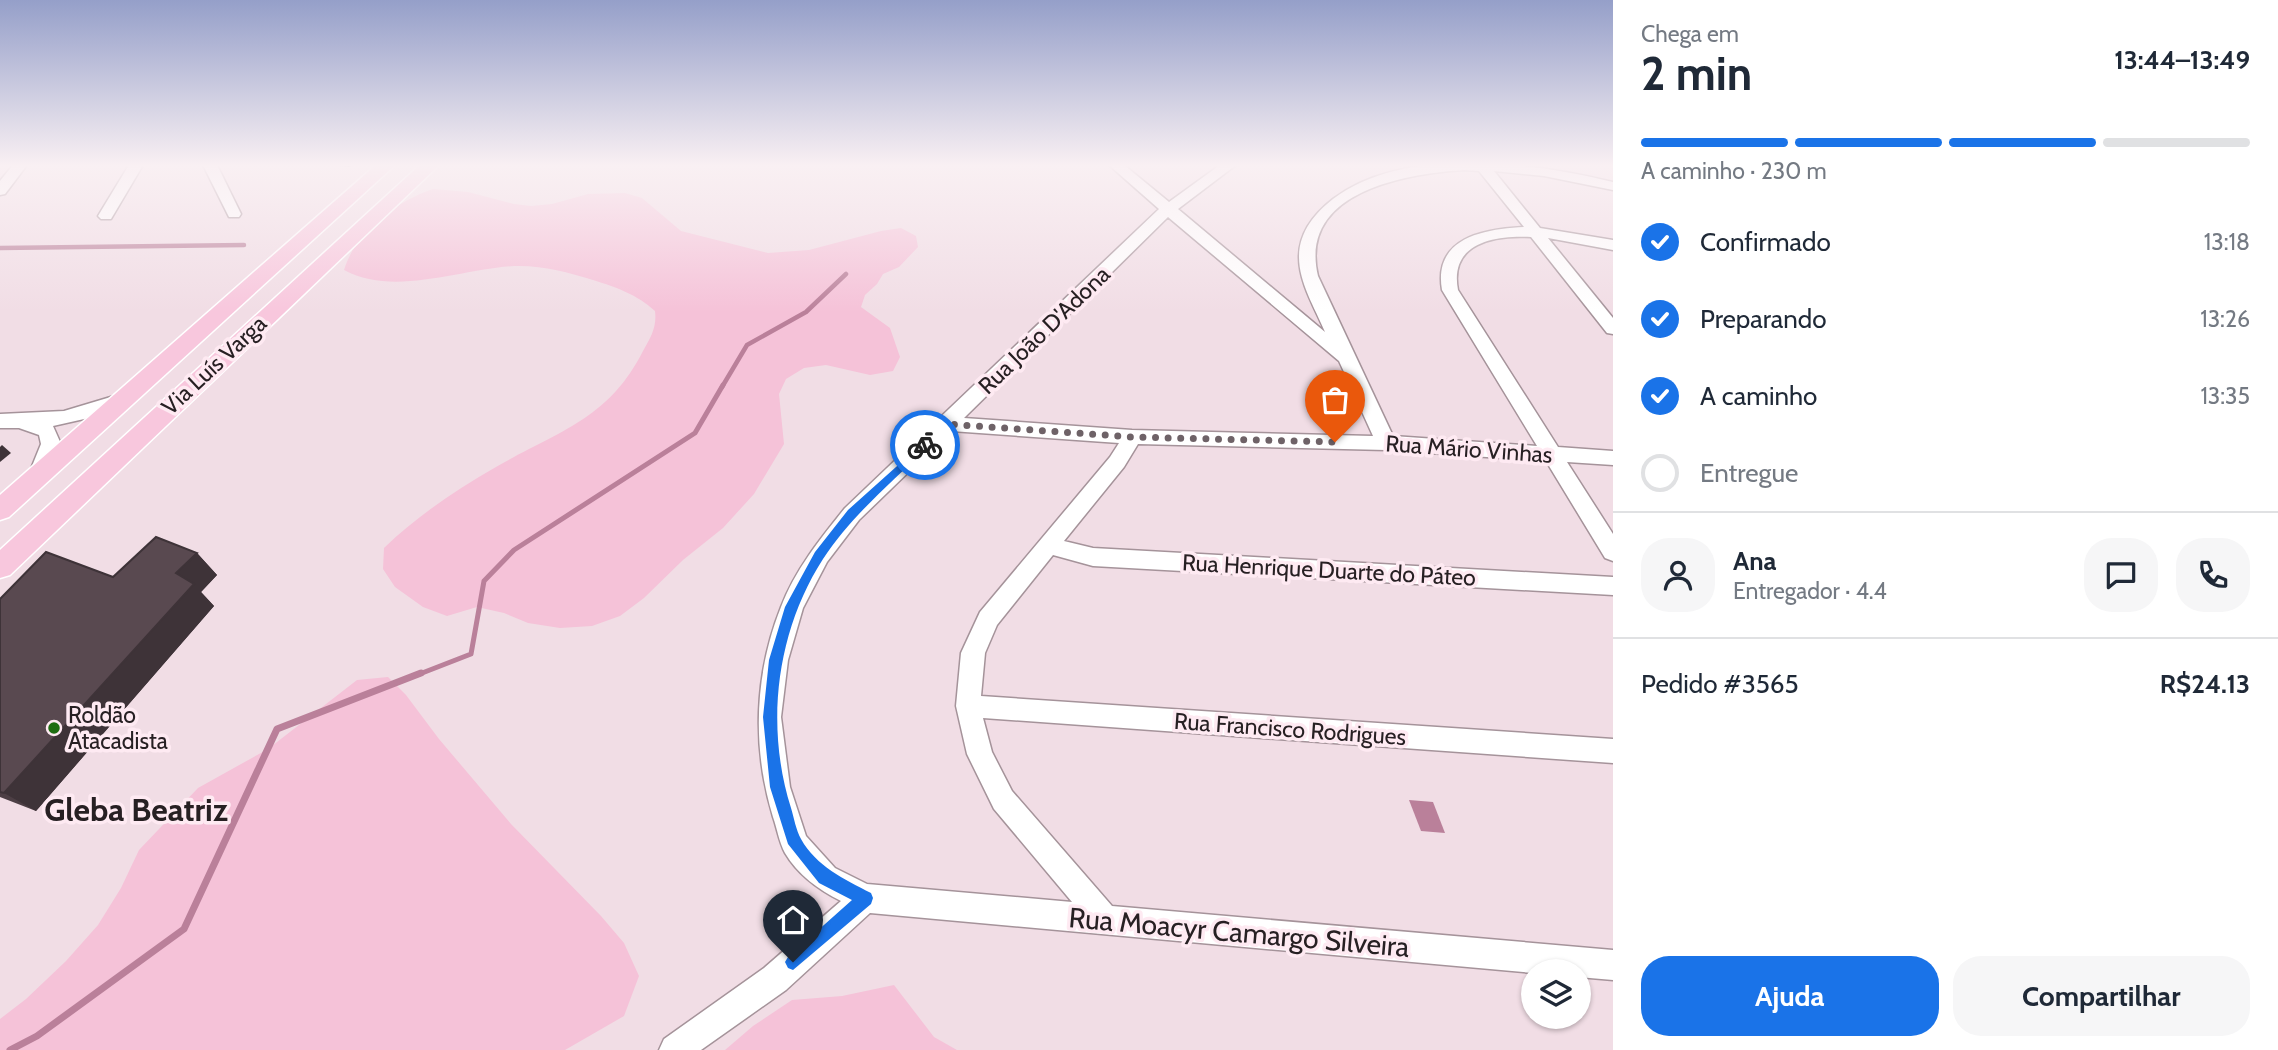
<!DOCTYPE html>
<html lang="pt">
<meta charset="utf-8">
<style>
body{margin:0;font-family:Cabin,sans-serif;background:#f6f6f7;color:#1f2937;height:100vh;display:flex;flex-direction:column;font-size:26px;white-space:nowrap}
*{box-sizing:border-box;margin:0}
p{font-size:23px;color:#747a83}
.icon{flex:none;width:38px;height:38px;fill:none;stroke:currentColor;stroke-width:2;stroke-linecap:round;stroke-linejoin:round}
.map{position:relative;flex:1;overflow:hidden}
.sheet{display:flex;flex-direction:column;background:#fff;width:665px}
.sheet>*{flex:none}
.tools{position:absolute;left:1521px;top:959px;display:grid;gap:14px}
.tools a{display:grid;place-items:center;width:70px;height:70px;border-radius:50%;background:#fff;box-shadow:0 2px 5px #0004;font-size:35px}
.pin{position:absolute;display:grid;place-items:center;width:60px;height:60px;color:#fff;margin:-72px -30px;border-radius:50% 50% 50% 0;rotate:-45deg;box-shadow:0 0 7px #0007}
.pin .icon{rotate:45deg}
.courier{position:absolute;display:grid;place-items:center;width:70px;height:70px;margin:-35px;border:5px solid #1a73e8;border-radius:50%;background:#fff;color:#222;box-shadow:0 2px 9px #0007}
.summary em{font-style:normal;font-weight:800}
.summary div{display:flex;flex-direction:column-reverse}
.summary{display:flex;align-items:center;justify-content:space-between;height:119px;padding:0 28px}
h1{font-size:46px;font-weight:800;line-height:52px}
.bar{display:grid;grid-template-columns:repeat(4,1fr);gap:10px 7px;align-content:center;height:84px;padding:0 28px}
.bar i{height:9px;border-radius:5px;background:#e0e1e3}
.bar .active{background:#1a73e8}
.bar p{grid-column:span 4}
.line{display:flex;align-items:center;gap:18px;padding:0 28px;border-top:2px solid #e0e1e3}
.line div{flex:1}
.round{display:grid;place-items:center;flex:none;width:74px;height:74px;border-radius:28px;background:#f6f6f7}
ol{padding:0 28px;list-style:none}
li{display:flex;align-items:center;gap:21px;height:77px}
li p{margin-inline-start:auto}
li .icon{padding:7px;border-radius:50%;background:#1a73e8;color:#fff;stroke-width:4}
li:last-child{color:#747a83}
li i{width:38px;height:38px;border:4px solid #e0e1e3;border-radius:50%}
.cta{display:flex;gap:14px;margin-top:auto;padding:14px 28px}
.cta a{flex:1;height:80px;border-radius:28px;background:#1a73e8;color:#fff;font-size:28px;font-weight:800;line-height:80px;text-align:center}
.cta a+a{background:#f6f6f7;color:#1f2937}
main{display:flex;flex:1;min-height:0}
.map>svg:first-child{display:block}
.green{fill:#f5c2d8}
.water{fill:#ba809a}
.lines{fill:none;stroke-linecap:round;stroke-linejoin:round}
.stream-far2{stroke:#ba809a;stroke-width:4.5}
.stream-far1{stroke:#ba809a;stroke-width:5}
.stream{stroke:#ba809a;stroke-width:7}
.minor-casing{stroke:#a5939a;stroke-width:3}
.major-casing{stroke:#fff;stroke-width:3}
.minor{fill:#fff;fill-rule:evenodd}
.major{fill:#f8c7dd;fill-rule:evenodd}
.wall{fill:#4d3f45}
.shaded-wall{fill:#3e3338}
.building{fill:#594950;stroke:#3e3338;stroke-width:2}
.route{fill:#1a73e8}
.done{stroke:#6e6267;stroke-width:7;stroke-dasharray:0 12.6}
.poi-dot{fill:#1e6d11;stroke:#feeaf2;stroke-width:2.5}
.labels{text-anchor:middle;stroke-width:7;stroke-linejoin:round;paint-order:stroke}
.street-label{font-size:23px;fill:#272023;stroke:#feeaf2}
.poi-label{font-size:23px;fill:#272023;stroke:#feeaf2;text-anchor:start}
.near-street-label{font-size:28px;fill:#272023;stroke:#feeaf2}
.near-quarter-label{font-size:32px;font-weight:bold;fill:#272023;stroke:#feeaf2}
</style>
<main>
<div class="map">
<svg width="1613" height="1050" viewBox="0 0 1613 1050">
<rect width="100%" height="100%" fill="#f1dde5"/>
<!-- green -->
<g class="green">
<path d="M433,189L468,192L514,204L531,206L552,204L588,194L625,193L642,198L681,231L768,253L809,250L881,231L901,228L916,236L918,247L899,267L883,274L877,284L865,295L861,307L890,328L900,357L893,371L870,375L826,365L804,368L786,379L779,394L784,444L754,494L723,528L683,560L644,598L620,616L592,626L560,628L528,623L504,613L477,607L447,616L423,607L395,587L383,569L384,548C417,516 456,490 496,467C558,431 608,420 643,351C651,337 657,327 655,311C636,294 618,288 593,280C567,272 542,265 514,266C460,269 394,297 344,270C356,231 395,202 433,189Z"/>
<polygon points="388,677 406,695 439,739 511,824 601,916 624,943 639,976 624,1016 565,1050 0,1050 0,1019 26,999 66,961 98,925 121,888 139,850 198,788 268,749 357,680"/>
<polygon points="894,985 934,1037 957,1050 725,1050 753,1026 792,1000 842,996"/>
</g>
<!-- water -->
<polygon class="water" points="1409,800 1433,802 1445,833 1421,831"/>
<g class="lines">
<!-- stream-far2 -->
<g class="stream-far2">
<polyline points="0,248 244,245"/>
<polyline points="722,387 747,345 806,312 846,274"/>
</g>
<!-- stream-far1 -->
<polyline class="stream-far1" points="417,675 471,654 484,581 514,550 695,433 723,385"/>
<!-- stream -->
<polyline class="stream" points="10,1050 37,1036 184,929 277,729 421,673"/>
<defs>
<g id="minor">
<polygon points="13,165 27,165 5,194 0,195 0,181"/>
<polygon points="129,165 143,165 111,219 101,219 98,216"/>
<polygon points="203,165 217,165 241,214 239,217 229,217"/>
<path d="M1109,165H1124L1169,202L1220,165H1236L1178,209L1325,332C1315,308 1299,283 1299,257C1299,232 1315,213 1333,199C1404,145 1531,162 1613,182V190L1544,176L1494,171L1540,228L1613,240V250L1548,238L1613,318V334L1607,333L1531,237C1494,235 1449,243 1458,290L1558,447L1613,451V465L1567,462L1613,534V561L1605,558L1546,461L1386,450L1138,444L1124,467L1064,541L1093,548L1613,577V595L1093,566L1053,555L997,625L985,653L981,696L1613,739V763L983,718L992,752L1012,791L1112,906L1613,950V980L1578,977V971L1533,973L870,913L786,990L701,1050H659L664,1039L764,968L841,901C819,890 798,875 785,853C779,842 777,828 773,817C752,748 754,675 781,607C795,570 820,539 845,508L1159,209ZM1464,170L1479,171L1524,227C1483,229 1433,238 1442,290L1537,446L1393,436L1318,276C1298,192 1404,174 1464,170ZM1168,217L1339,361L1373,436L1132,430L964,418ZM951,431L1119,443L1110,457L980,612L961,653L956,706L967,754L994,809L1072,902L867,884L835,868L806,836L790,787L781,717L788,660L803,608L827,562L859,520Z"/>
<polygon points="124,393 131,394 133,399 131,404 93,417 53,426 61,444 45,481 38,483 31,481 28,476 41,444 39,435 19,428 0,428 0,414 64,411"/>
</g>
<g id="major">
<polygon points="376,165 395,165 9,517 0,520 0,495"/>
<polygon points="420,165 439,165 10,575 0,578 0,550"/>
</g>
</defs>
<!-- minor casing -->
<use href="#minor" class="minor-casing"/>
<!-- major casing -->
<use href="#major" class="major-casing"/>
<!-- minor -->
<use href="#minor" class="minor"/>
<!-- major -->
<use href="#major" class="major"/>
</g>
<!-- wall -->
<g class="wall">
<polygon points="328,165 352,165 349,167"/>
<polygon points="197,553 217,575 201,592 214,606 36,811 0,797 0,599 113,577"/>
</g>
<!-- shaded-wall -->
<g class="shaded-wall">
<polygon points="2,445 11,453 0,462 0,447"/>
<polygon points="197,553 217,575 201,592 214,606 36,811 4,793 176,573"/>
</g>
<!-- building -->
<polygon class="building" points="156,537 197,553 176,573 194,584 4,793 0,792 0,599 46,552 113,577"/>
<!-- sky -->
<linearGradient id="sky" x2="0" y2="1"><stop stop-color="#959fc9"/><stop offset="0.53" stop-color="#f9f0f3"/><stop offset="1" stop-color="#f9f0f3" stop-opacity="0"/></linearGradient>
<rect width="1613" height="312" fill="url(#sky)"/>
<!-- route -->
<path class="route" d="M925,441L930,445L928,447C891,483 851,516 823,559C776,632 765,726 791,808C794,818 796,830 801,839C816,866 844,879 871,893L873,898L871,904L793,970L788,968L785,962L788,957L852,900L819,883L788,844L770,787L763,717L769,660L785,607L815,552L848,510Z"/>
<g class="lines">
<!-- done -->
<polyline class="done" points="925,445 947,424 1132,437 1335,442"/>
</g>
<!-- markers -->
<circle class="poi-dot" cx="54" cy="728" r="7"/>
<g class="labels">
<!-- street labels -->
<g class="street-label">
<text transform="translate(1044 330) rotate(-44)" y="8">Rua João D'Adona</text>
<text transform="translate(214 365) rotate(-43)" y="8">Via Luís Varga</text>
<text transform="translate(1469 449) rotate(4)" y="8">Rua Mário Vinhas</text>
<text transform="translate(1329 570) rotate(3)" y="8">Rua Henrique Duarte do Páteo</text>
<text transform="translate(1290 729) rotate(4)" y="8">Rua Francisco Rodrigues</text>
</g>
<!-- poi labels -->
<g class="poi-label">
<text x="68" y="723">Roldão<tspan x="68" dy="26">Atacadista</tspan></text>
</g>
<!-- near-street labels -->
<g class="near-street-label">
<text transform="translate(1239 932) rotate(5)" y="10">Rua Moacyr Camargo Silveira</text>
</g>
<!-- near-quarter labels -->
<g class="near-quarter-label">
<text x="136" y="821">Gleba Beatriz</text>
</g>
</g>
</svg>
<div class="tools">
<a><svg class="icon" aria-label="layers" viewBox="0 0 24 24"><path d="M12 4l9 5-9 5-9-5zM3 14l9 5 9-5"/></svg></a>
</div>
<div class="pin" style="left:1335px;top:442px;background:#ea580c"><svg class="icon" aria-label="bag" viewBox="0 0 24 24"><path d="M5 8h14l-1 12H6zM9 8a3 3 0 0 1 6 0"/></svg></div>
<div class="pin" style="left:793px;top:962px;background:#1f2937"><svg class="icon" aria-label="home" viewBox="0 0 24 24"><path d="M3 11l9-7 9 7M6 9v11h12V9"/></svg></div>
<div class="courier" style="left:925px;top:445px"><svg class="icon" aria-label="bike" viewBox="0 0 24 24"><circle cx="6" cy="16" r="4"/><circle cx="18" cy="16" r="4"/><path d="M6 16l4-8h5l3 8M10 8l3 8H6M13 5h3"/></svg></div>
</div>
<section class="sheet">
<div class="summary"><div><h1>2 min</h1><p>Chega em</p></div><em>13:44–13:49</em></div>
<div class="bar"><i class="active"></i><i class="active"></i><i class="active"></i><i></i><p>A caminho · 230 m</p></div>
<ol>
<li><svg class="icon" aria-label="check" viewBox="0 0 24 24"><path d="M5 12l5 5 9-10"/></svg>Confirmado<p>13:18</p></li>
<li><svg class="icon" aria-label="check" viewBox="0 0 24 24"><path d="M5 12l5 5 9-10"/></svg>Preparando<p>13:26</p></li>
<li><svg class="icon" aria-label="check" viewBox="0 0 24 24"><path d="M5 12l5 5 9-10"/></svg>A caminho<p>13:35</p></li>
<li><i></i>Entregue</li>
</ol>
<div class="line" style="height:126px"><a class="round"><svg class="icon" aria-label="person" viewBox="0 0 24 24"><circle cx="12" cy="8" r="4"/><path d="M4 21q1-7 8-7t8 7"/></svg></a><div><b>Ana</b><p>Entregador · 4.4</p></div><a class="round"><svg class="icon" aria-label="chat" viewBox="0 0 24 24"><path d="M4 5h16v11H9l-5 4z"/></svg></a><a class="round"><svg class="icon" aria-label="phone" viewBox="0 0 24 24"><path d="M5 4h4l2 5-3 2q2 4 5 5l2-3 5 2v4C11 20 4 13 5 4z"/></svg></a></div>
<div class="line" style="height:91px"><div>Pedido #3565</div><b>R$24.13</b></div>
<div class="cta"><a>Ajuda</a><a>Compartilhar</a></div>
</section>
</main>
